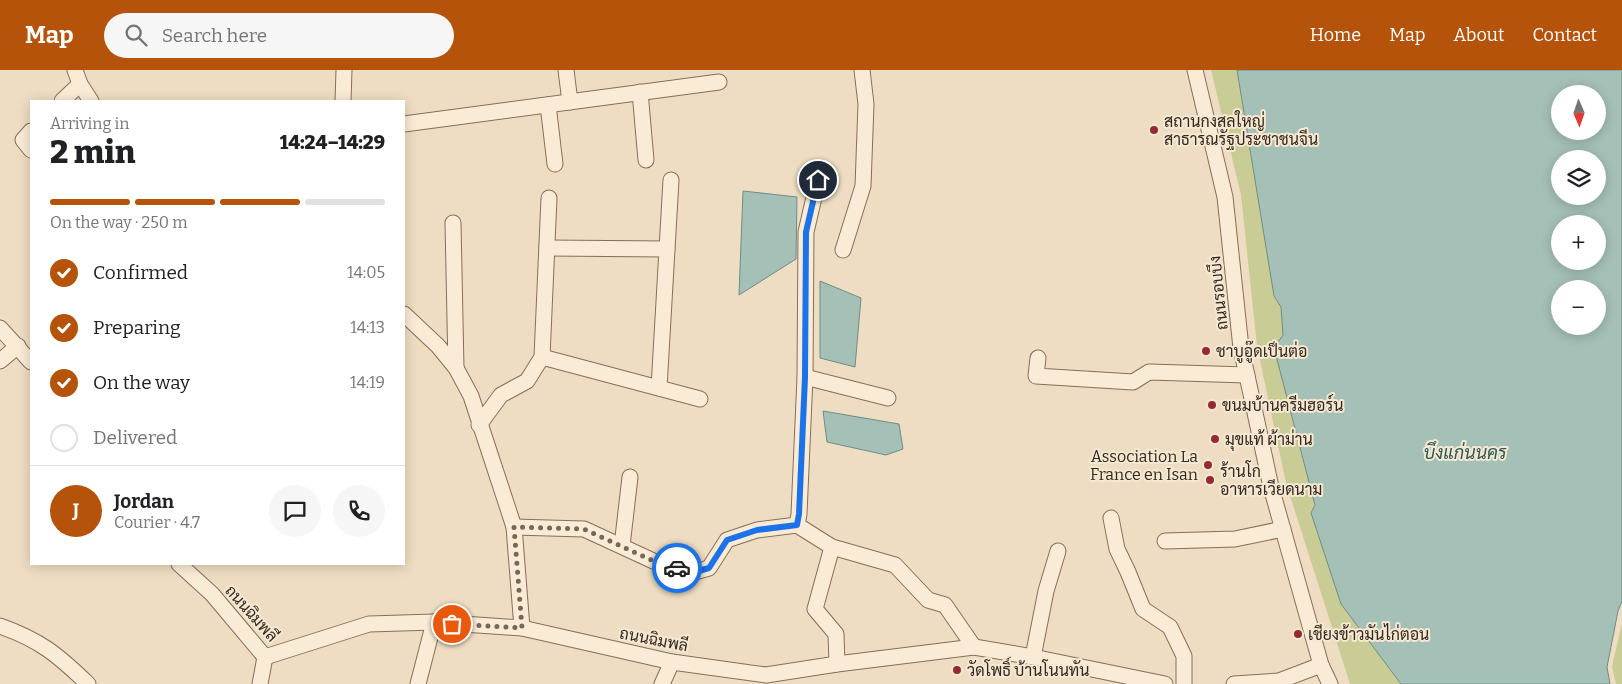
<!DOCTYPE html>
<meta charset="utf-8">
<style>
body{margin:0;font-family:Bitter,Sarabun,serif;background:#f6f6f6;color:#202124;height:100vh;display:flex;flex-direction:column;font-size:19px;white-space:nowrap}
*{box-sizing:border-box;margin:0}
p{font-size:16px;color:#757577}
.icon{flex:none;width:28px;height:28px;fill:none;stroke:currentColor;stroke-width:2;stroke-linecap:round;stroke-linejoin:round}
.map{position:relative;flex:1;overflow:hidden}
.panel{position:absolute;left:30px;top:30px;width:375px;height:465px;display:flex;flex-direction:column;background:#fff;border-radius:0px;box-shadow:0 2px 12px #0003}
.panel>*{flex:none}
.needle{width:32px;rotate:178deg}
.buttons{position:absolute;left:1551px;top:15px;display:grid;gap:10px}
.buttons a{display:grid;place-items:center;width:55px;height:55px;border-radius:50%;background:#fff;box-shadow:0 2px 12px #0003;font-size:25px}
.pin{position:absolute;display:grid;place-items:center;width:42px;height:42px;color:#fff;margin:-21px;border:2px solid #fff;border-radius:50%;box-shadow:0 1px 5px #0007}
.courier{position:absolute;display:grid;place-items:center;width:50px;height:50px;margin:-25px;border:4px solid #1a73e8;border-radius:50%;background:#fff;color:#222;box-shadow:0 1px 6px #0007}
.summary em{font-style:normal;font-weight:800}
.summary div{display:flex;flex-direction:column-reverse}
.summary{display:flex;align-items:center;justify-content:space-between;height:85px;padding:0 20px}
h1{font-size:32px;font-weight:800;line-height:38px}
.bar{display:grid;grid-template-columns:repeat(4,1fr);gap:8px 5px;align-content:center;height:60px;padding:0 20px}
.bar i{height:6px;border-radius:4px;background:#e0e0e0}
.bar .selected{background:#b45309}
.bar p{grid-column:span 4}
.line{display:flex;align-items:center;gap:12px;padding:0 20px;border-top:1px solid #e0e0e0}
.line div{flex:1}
.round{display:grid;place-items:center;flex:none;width:52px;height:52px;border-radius:26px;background:#f6f6f6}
ol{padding:0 20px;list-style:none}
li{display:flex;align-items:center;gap:15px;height:55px}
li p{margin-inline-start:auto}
li .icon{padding:5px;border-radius:50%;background:#b45309;color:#fff;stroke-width:4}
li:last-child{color:#757577}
li i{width:28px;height:28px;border:2px solid #e0e0e0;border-radius:50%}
header{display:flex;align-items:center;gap:30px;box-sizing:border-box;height:70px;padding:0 25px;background:#b45309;color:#fff}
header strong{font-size:24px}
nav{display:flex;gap:28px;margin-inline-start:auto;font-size:18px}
.search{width:350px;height:45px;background:#f6f6f6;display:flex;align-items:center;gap:12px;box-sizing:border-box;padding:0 18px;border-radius:28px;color:#757577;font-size:19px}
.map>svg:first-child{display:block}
.green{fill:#cacc96}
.water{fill:#a5c0b6;stroke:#6c8e83;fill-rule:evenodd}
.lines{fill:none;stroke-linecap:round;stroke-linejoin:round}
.minor-casing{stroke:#886e59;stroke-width:17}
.minor{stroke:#f9ebd5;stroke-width:15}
.done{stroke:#776757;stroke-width:5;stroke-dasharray:0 9}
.route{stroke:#1a73e8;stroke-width:6}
.poi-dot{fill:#962a33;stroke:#f5e8d2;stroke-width:2}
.labels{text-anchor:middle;stroke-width:4;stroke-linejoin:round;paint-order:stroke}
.poi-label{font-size:16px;fill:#37281e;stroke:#f5e8d2;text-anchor:start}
.street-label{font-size:16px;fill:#37281e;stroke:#f5e8d2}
.water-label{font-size:18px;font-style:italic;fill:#2d5751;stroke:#f5e8d2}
</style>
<header>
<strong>Map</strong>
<div class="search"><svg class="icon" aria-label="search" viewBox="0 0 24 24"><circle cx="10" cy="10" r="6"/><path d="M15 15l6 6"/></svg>Search here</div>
<nav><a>Home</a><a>Map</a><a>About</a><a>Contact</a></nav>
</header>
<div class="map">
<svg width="1622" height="614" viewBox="0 0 1622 614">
<rect width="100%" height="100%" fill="#eeddc2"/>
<!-- green -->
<g class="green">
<polygon points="1211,0 1237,0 1274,226 1281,237 1283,265 1274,278 1315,435 1311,443 1341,534 1401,614 1350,614 1286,413 1257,276 1241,125"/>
<polygon points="1622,553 1622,614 1616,614 1612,597"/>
</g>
<!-- water -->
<g class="water">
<path d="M1237,0H1622V531L1618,541L1607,597L1610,614H1401L1341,534L1311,443L1315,435L1274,278L1283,265L1281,237L1274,226ZM1560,24H1598V61H1560ZM1560,89H1598V126H1560ZM1560,154H1598V191H1560ZM1560,219H1598V256H1560Z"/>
<polygon points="743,121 797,127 796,189 739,225"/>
<polygon points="820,211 861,228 855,297 820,288"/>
<polygon points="823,341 899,354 903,379 886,385 827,372"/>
</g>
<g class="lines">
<defs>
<g id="minor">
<polyline points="75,0 80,14 91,31"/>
<polyline points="566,0 570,32"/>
<polyline points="1195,0 1225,127 1241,278 1271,417 1321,595 1330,614"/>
<polyline points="640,22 646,90"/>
<polyline points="62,31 80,14"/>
<polyline points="343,31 344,0"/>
<polyline points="548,35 555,94"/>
<polyline points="404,54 719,12"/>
<polyline points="31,61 23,70 31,80"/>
<polyline points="453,153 456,298"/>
<polyline points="547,178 667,179"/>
<polyline points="843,180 863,116 866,34 862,0"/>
<polyline points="404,244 438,276 456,298 471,326 514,457 522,558"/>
<polyline points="0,258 31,292"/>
<polyline points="542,287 700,329"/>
<polyline points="1038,288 1036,306 1133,312 1149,302 1247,305"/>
<polyline points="0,291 18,276"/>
<polyline points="805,307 888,328"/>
<polyline points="659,318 671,110"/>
<polyline points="479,355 501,325 527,311 542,287 549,128"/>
<polyline points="1111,448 1117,479 1128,502 1143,539 1170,557 1184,586 1184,614"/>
<polyline points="797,455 799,444 805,307 806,162 818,110"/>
<polyline points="514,457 584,459 662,495 695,502 709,498 727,470 757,460 797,455 832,477 895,495 928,530 945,535 974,577"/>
<polyline points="1165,471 1235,469 1283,459"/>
<polyline points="622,476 630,407"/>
<polyline points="832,477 815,539 836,564 837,594"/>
<polyline points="179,494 212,524 265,587 369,554 434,552 522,558 672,592 766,605 837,594 974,577 1033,587 1165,614"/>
<path d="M0,556C40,570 58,585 88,614"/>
<polyline points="1033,587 1046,521 1058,481"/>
<polyline points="260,614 265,587"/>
<polyline points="418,614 434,552"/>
<polyline points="662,614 672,592"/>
<polyline points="1234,614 1279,611 1321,595"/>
</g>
</defs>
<!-- minor casing -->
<use href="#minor" class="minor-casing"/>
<!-- minor -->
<use href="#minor" class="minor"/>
</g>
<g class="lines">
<!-- done -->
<polyline class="done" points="452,554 522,558 514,457 584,459 662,495 677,498"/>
<!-- route -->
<polyline class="route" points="677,498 695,502 709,498 727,470 757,460 797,455 799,444 805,307 806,162 818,110"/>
</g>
<!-- markers -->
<g class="poi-dot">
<circle cx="1154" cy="60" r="5"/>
<circle cx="1206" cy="281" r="5"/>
<circle cx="1212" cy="335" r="5"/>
<circle cx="1215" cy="369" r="5"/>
<circle cx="1208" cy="395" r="5"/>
<circle cx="1210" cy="410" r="5"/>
<circle cx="1298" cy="564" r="5"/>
<circle cx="957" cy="600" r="5"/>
</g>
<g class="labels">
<!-- poi labels -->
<g class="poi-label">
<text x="1164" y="57">สถานกงสุลใหญ่<tspan x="1164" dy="18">สาธารณรัฐประชาชนจีน</tspan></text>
<text x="1216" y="287">ชาบูอู๊ดเป็นต่อ</text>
<text x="1222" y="341">ขนมบ้านครีมฮอร์น</text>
<text x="1225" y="375">มุขแท้ ผ้าม่าน</text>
<text x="1198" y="392" text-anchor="end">Association La<tspan x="1198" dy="18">France en Isan</tspan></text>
<text x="1220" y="407">ร้านโก<tspan x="1220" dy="18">อาหารเวียดนาม</tspan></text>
<text x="1308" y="570">เชียงข้าวมันไก่ตอน</text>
<text x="967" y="606">วัดโพธิ์ บ้านโนนทัน</text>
</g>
<!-- street labels -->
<g class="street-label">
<text transform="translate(1218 223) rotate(-96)" y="6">ถนนรอบบึง</text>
<text transform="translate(252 543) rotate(48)" y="6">ถนนฉิมพลี</text>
<text transform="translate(654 569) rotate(11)" y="6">ถนนฉิมพลี</text>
</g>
<!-- water labels -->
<g class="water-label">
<text x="1465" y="389">บึงแก่นนคร</text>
</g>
</g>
</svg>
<div class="buttons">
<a><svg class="needle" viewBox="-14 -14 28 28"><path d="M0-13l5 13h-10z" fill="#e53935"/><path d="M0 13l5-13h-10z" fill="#757577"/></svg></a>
<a><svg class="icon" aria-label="layers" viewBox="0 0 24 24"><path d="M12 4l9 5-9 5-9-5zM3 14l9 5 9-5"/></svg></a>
<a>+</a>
<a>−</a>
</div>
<div class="pin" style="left:452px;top:554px;background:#ea580c"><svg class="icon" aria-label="bag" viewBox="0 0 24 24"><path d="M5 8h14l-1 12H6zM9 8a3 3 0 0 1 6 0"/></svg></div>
<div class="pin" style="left:818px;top:110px;background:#1f2937"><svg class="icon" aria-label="home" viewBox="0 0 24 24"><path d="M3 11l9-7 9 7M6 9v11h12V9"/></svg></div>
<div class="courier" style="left:677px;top:498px"><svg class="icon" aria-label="car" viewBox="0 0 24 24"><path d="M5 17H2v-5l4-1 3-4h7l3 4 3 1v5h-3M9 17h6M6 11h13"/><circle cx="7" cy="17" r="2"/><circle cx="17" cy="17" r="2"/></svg></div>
<section class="panel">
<div class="summary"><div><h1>2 min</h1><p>Arriving in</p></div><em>14:24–14:29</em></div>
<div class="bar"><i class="selected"></i><i class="selected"></i><i class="selected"></i><i></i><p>On the way · 250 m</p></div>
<ol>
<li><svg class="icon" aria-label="check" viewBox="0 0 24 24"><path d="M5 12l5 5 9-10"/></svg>Confirmed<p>14:05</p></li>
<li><svg class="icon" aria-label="check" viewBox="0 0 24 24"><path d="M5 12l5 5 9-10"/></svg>Preparing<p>14:13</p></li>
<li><svg class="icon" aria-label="check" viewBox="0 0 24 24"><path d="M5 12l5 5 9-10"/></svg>On the way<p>14:19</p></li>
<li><i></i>Delivered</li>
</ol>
<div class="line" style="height:90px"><b class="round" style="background:#b45309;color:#fff">J</b><div><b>Jordan</b><p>Courier · 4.7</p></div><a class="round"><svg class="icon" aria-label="chat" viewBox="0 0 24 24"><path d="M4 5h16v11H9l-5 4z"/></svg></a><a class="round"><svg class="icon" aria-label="phone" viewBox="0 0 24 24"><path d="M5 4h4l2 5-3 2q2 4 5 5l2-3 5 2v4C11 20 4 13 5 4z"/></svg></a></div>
</section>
</div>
